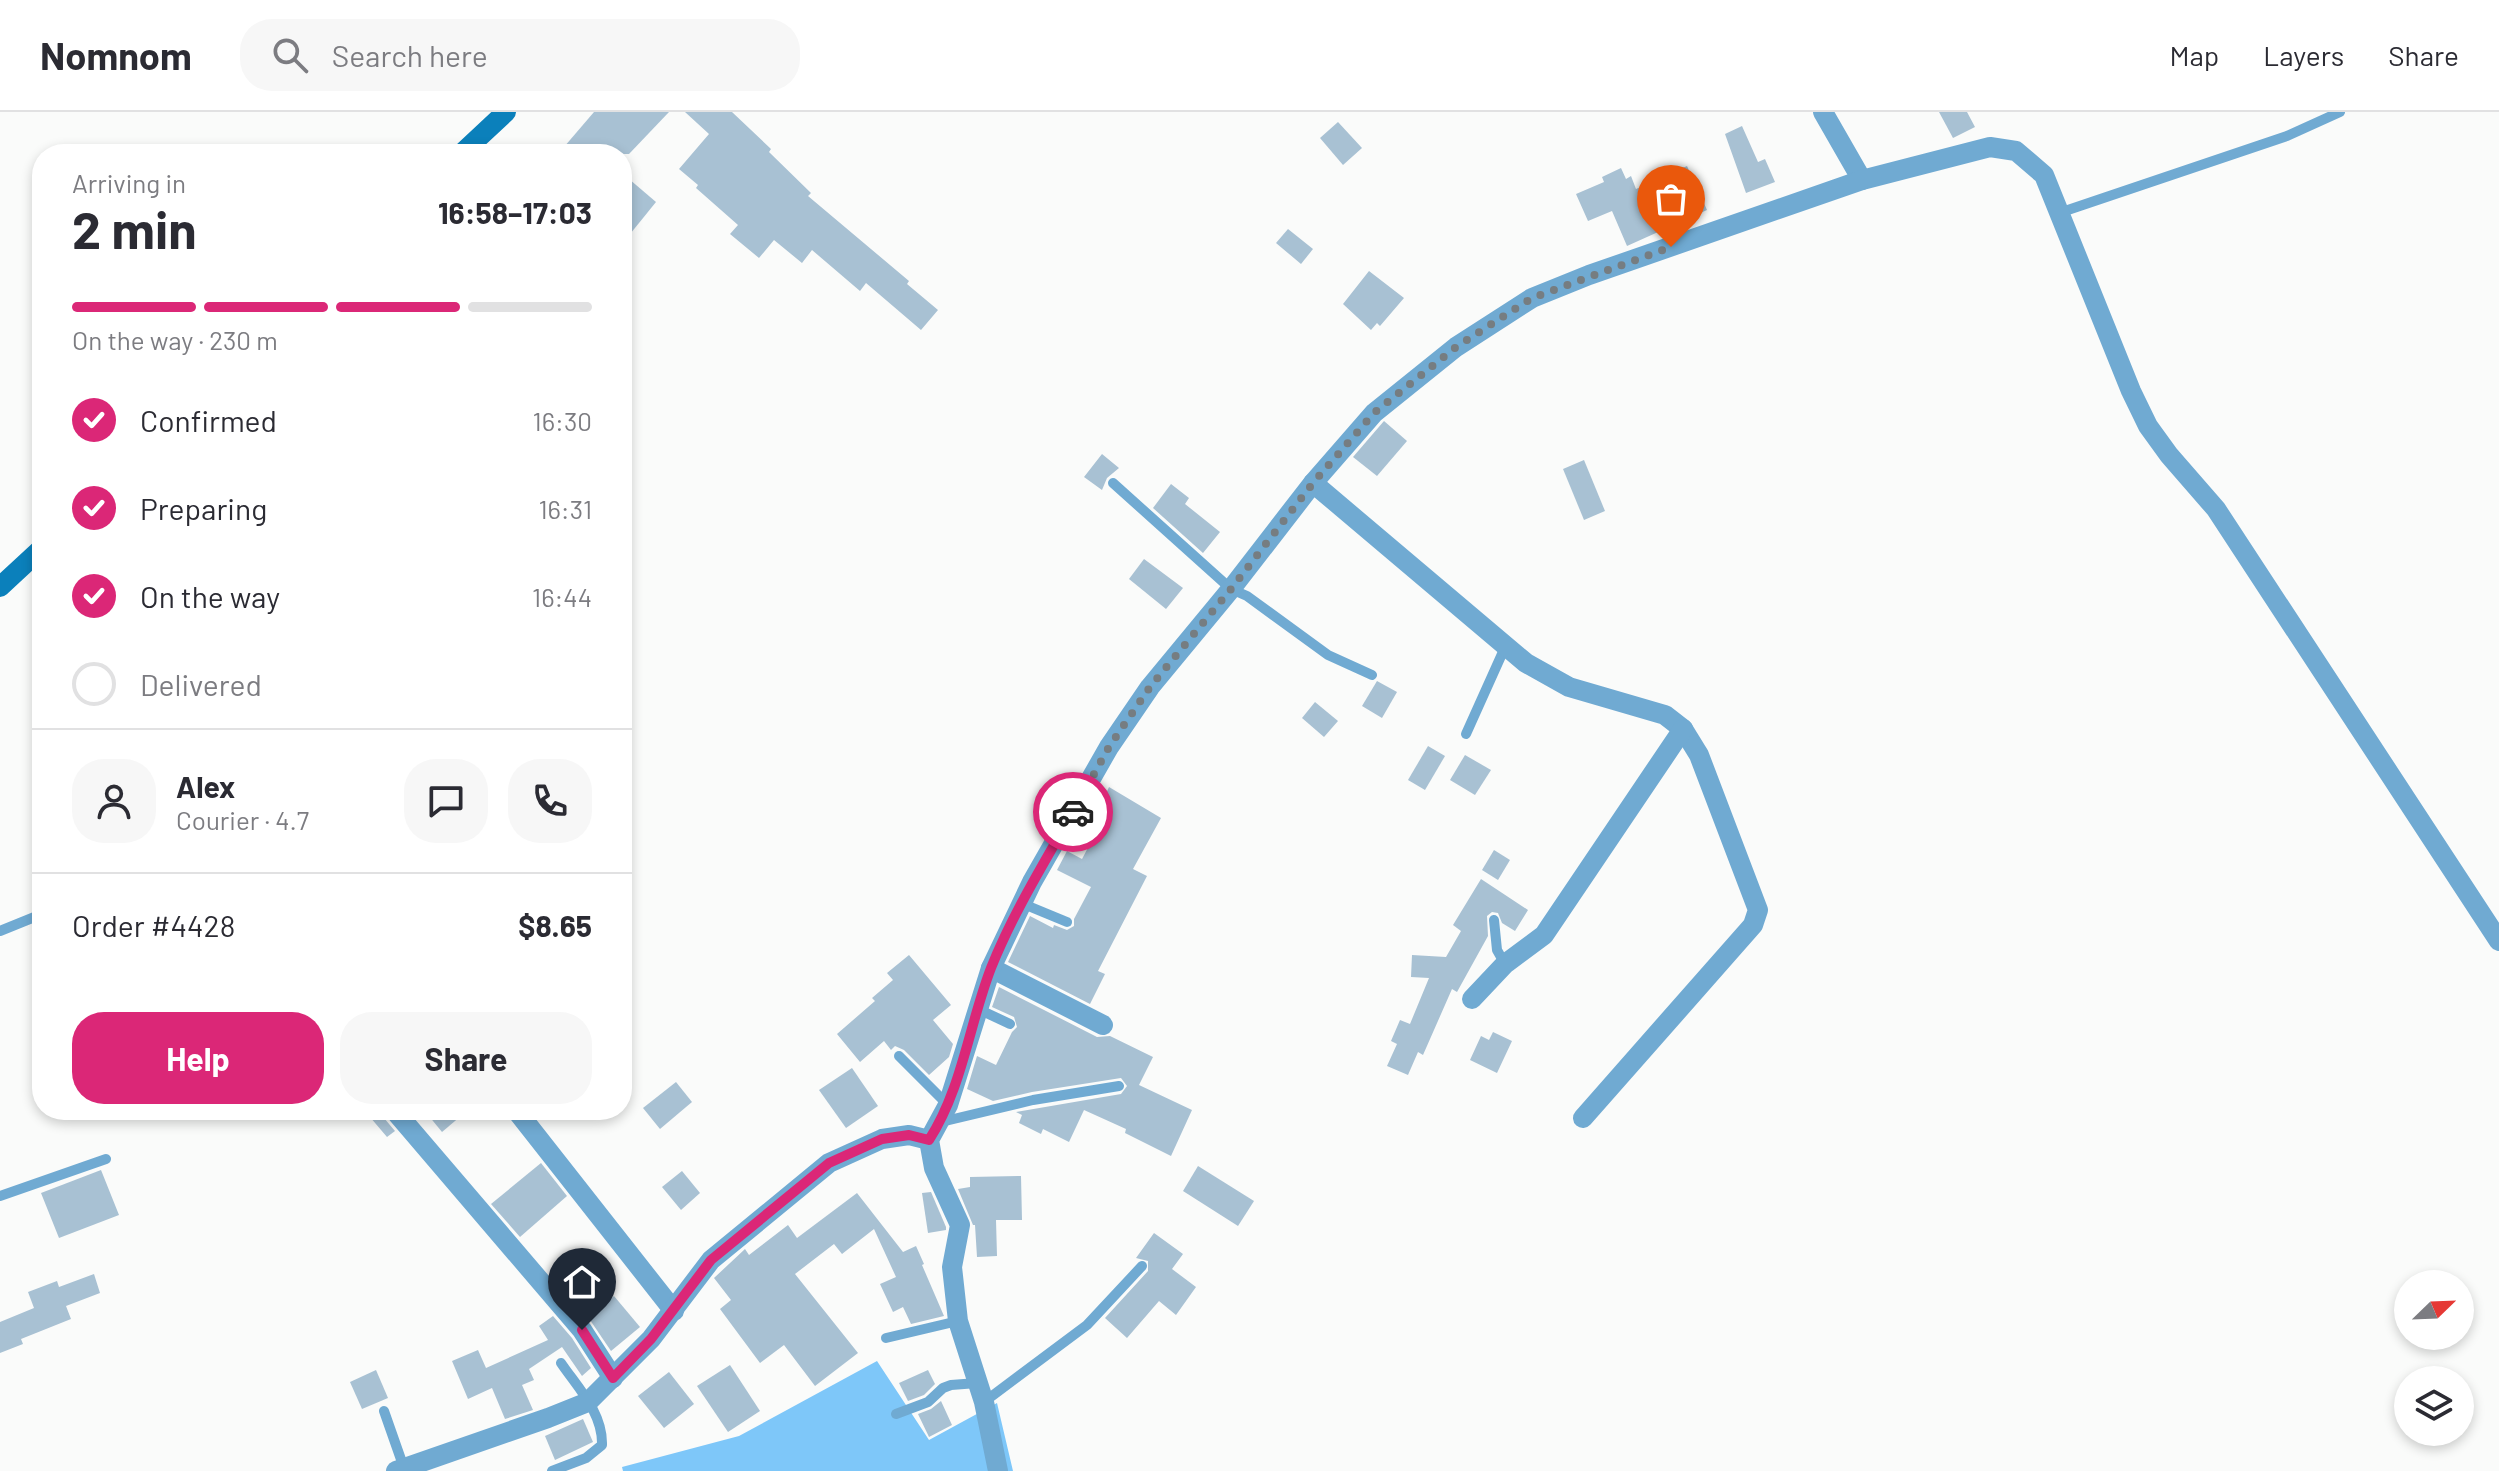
<!DOCTYPE html>
<meta charset="utf-8">
<style>
body{margin:0;font-family:Barlow,sans-serif;background:#f7f7f7;color:#2b2b33;height:100vh;display:flex;flex-direction:column;font-size:30px;white-space:nowrap}
*{box-sizing:border-box;margin:0}
p{font-size:26px;color:#7c7c81}
.icon{flex:none;width:44px;height:44px;fill:none;stroke:currentColor;stroke-width:2;stroke-linecap:round;stroke-linejoin:round}
.map{position:relative;flex:1;overflow:hidden}
.sheet{position:absolute;left:32px;top:32px;width:600px;height:976px;display:flex;flex-direction:column;background:#fff;border-radius:32px;box-shadow:0 4px 12px #0003}
.sheet>*{flex:none}
.needle{width:52px;rotate:67deg}
.buttons{position:absolute;left:2394px;top:1158px;display:grid;gap:16px}
.buttons a{display:grid;place-items:center;width:80px;height:80px;border-radius:50%;background:#fff;box-shadow:0 4px 12px #0003;font-size:40px}
.pin{position:absolute;display:grid;place-items:center;width:68px;height:68px;color:#fff;margin:-82px -34px;border-radius:50% 50% 50% 0;rotate:-45deg;box-shadow:0 0 8px #0007}
.pin .icon{rotate:45deg}
.courier{position:absolute;display:grid;place-items:center;width:80px;height:80px;margin:-40px;border:6px solid #db2777;border-radius:50%;background:#fff;color:#222;box-shadow:0 2px 10px #0007}
.head em{font-style:normal;font-weight:700}
.head div{display:flex;flex-direction:column-reverse}
.head{display:flex;align-items:center;justify-content:space-between;height:136px;padding:0 40px}
h1{font-size:52px;font-weight:700;line-height:60px}
.bar{display:grid;grid-template-columns:repeat(4,1fr);gap:12px 8px;align-content:center;height:96px;padding:0 40px}
.bar i{height:10px;border-radius:6px;background:#e1e1e2}
.bar .current{background:#db2777}
.bar p{grid-column:span 4}
.line{display:flex;align-items:center;gap:20px;padding:0 40px;border-top:2px solid #e1e1e2}
.line div{flex:1}
.round{display:grid;place-items:center;flex:none;width:84px;height:84px;border-radius:32px;background:#f7f7f7}
ol{padding:0 40px;list-style:none}
li{display:flex;align-items:center;gap:24px;height:88px}
li p{margin-inline-start:auto}
li .icon{padding:8px;border-radius:50%;background:#db2777;color:#fff;stroke-width:4}
li:last-child{color:#7c7c81}
li i{width:44px;height:44px;border:4px solid #e1e1e2;border-radius:50%}
.primary-button{display:flex;gap:16px;margin-top:auto;padding:16px 40px}
.primary-button a{flex:1;height:92px;border-radius:32px;background:#db2777;color:#fff;font-size:32px;font-weight:700;line-height:92px;text-align:center}
.primary-button a+a{background:#f7f7f7;color:#2b2b33}
header{display:flex;align-items:center;gap:48px;box-sizing:border-box;height:112px;padding:0 40px;background:#fff;border-bottom:2px solid #e1e1e2}
header strong{font-size:38px}
nav{display:flex;gap:44px;margin-inline-start:auto;font-size:28px}
.search{width:560px;height:72px;background:#f7f7f7;display:flex;align-items:center;gap:20px;box-sizing:border-box;padding:0 28px;border-radius:32px;color:#7c7c81;font-size:30px}
.map>svg:first-child{display:block}
.forest{fill:#7ec7f9}
.building{fill:#a8c1d3}
.lines{fill:none;stroke-linecap:round;stroke-linejoin:round}
.lane{stroke:#70aad2;stroke-width:10}
.street{stroke:#70aad2;stroke-width:20}
.secondary{stroke:#0b80bb;stroke-width:20}
.done{stroke:#767d81;stroke-width:8;stroke-dasharray:0 14.4}
.route{stroke:#db2777;stroke-width:10}
</style>
<header>
<strong>Nomnom</strong>
<div class="search"><svg class="icon" aria-label="search" viewBox="0 0 24 24"><circle cx="10" cy="10" r="6"/><path d="M15 15l6 6"/></svg>Search here</div>
<nav><a>Map</a><a>Layers</a><a>Share</a></nav>
</header>
<div class="map">
<svg width="2499" height="1359" viewBox="0 0 2499 1359">
<rect width="100%" height="100%" fill="#fafbfa"/>
<!-- forest -->
<polygon class="forest" points="877,1249 929,1328 997,1291 1013,1359 623,1359 622,1355 739,1324"/>
<!-- building -->
<g class="building">
<polygon points="594,0 669,0 629,42 558,42"/>
<polygon points="685,0 732,0 771,37 769,40 811,81 808,84 909,169 907,172 938,198 921,218 866,171 860,179 812,138 802,151 774,128 759,146 730,122 738,113 696,76 698,73 679,57 709,22"/>
<polygon points="1939,0 1967,0 1975,15 1953,26"/>
<polygon points="1338,10 1362,36 1343,53 1320,26"/>
<polygon points="1742,14 1758,50 1765,47 1775,70 1746,81 1725,22"/>
<polygon points="1687,54 1707,98 1627,134 1612,99 1588,109 1576,82 1604,70 1602,65 1621,56 1626,67 1631,64 1636,77"/>
<polygon points="622,61 656,90 622,132"/>
<polygon points="1288,117 1313,137 1301,152 1276,131"/>
<polygon points="1369,159 1404,186 1380,214 1377,211 1371,218 1343,192"/>
<polygon points="1384,309 1407,329 1377,364 1353,345"/>
<polygon points="1102,342 1119,356 1107,366 1102,378 1084,365"/>
<polygon points="1584,348 1605,399 1584,408 1563,357"/>
<polygon points="1171,372 1189,386 1185,392 1220,420 1203,441 1153,396"/>
<polygon points="1144,447 1183,476 1166,497 1129,467"/>
<polygon points="1377,569 1397,580 1382,606 1362,594"/>
<polygon points="1315,590 1338,609 1324,625 1302,606"/>
<polygon points="1428,634 1445,644 1425,678 1408,668"/>
<polygon points="1465,643 1491,658 1475,683 1450,668"/>
<polygon points="1109,675 1161,706 1133,757 1147,764 1098,859 1105,862 1090,892 1008,850 1030,804 1053,816 1054,813 1067,818 1074,814 1074,807 1091,775 1057,758 1067,739 1082,747 1109,696 1101,692"/>
<polygon points="1494,738 1510,748 1498,768 1482,758"/>
<polygon points="1481,767 1528,798 1515,819 1502,811 1498,801 1492,800 1487,804 1488,824 1457,880 1452,877 1423,943 1418,940 1408,963 1387,954 1397,932 1391,929 1400,908 1410,912 1429,866 1411,865 1412,843 1446,845 1461,819 1453,813"/>
<polygon points="909,843 951,893 933,908 953,932 949,945 929,963 904,938 895,934 891,938 884,929 860,950 837,922 875,889 872,886 893,868 887,861"/>
<polygon points="999,875 1097,925 1110,924 1153,945 1139,973 1192,998 1171,1044 1125,1021 1126,1017 1084,998 1069,1030 1043,1017 1041,1022 1019,1011 1022,1003 1016,1000 1121,982 1127,974 1121,966 1032,980 993,989 967,977 977,944 996,953 1012,920 1017,915 1014,905 992,895"/>
<polygon points="1493,920 1512,929 1497,961 1470,948 1481,924 1489,928"/>
<polygon points="852,956 878,994 846,1016 819,978"/>
<polygon points="676,970 692,990 660,1017 643,996"/>
<polygon points="364,998 381,998 384,1006 395,1019 387,1025"/>
<polygon points="424,998 468,998 442,1020"/>
<polygon points="541,1051 567,1084 520,1125 491,1092"/>
<polygon points="1198,1054 1254,1089 1238,1114 1183,1079"/>
<polygon points="101,1058 119,1103 59,1126 41,1081"/>
<polygon points="682,1059 700,1081 681,1098 662,1075"/>
<polygon points="1021,1064 1022,1108 996,1108 997,1144 977,1145 975,1113 973,1113 958,1077 970,1075 970,1065"/>
<polygon points="931,1080 946,1115 946,1118 928,1121 922,1081"/>
<polygon points="857,1081 903,1140 916,1134 924,1152 922,1153 944,1204 911,1212 903,1195 893,1200 880,1172 896,1165 874,1117 842,1142 834,1132 795,1162 858,1241 815,1274 784,1233 760,1251 720,1197 731,1188 714,1166 745,1137 749,1143 788,1113 797,1126"/>
<polygon points="1154,1121 1183,1142 1172,1157 1196,1175 1176,1203 1159,1189 1127,1226 1105,1206 1148,1159 1148,1149 1136,1146"/>
<polygon points="94,1162 100,1181 66,1194 71,1207 21,1227 23,1232 0,1241 0,1210 34,1196 28,1180 57,1169 59,1175"/>
<polygon points="614,1184 640,1215 611,1239 588,1205"/>
<polygon points="553,1204 572,1226 591,1256 582,1264 562,1235 529,1257 534,1268 522,1273 533,1298 505,1307 492,1276 468,1287 452,1249 478,1238 486,1256 548,1228 539,1214"/>
<polygon points="730,1253 760,1299 728,1320 697,1274"/>
<polygon points="376,1258 388,1286 362,1297 350,1270"/>
<polygon points="928,1258 935,1272 924,1283 908,1289 899,1271"/>
<polygon points="669,1260 694,1292 664,1316 638,1284"/>
<polygon points="941,1289 952,1313 929,1325 918,1302 931,1297"/>
<polygon points="583,1307 593,1330 555,1348 545,1324"/>
</g>
<g class="lines">
<!-- lane -->
<g class="lane">
<polyline points="2059,101 2287,24 2340,0"/>
<polyline points="1113,371 1231,477 1247,484 1328,543 1372,563"/>
<polyline points="1466,622 1506,533"/>
<polyline points="1021,791 1067,810"/>
<polyline points="1494,808 1497,838 1505,852"/>
<polyline points="0,819 42,802"/>
<polyline points="978,897 1010,912"/>
<polyline points="899,944 948,993"/>
<polyline points="941,1010 1033,988 1119,974"/>
<polyline points="0,1084 106,1047"/>
<polyline points="886,1226 958,1209"/>
<polyline points="984,1290 1087,1213 1142,1154"/>
<polyline points="384,1299 404,1356"/>
<polyline points="896,1302 928,1290 943,1276 951,1273 977,1271"/>
<path d="M552,1359L586,1346L602,1333C603,1301 578,1276 561,1251"/>
</g>
<!-- street -->
<g class="street">
<polyline points="1823,0 1862,68"/>
<polyline points="1313,371 1526,551 1569,575 1665,603 1683,617 1699,643 1758,798 1753,813 1583,1006"/>
<polyline points="991,856 1103,913"/>
<polyline points="1472,887 1505,852 1544,823 1683,617"/>
<polyline points="394,998 582,1218 613,1266"/>
<polyline points="516,998 674,1199"/>
<polyline points="396,1359 548,1306 588,1290 651,1227 711,1148 829,1051 882,1027 909,1023 929,1028"/>
<polyline points="998,1359 984,1290 958,1209 952,1155 960,1113 934,1056 929,1028 948,993 991,856 1032,770 1109,635 1150,575 1231,477 1313,371 1374,301 1456,235 1532,186 1589,163 1862,68 1990,35 2016,39 2044,63 2131,279 2148,314 2169,343 2216,397 2499,829"/>
</g>
<!-- secondary -->
<g class="secondary">
<polyline points="461,42 506,0"/>
<polyline points="0,475 42,436"/>
</g>
</g>
<g class="lines">
<!-- done -->
<polyline class="done" points="1073,700 1109,635 1150,575 1231,477 1313,371 1374,301 1456,235 1532,186 1671,135"/>
<!-- route -->
<path class="route" d="M582,1218L613,1266L651,1227L711,1148L829,1051L882,1027L909,1023L929,1028C962,977 969,913 991,856C1013,801 1044,751 1073,700"/>
</g>
</svg>
<div class="buttons">
<a><svg class="needle" viewBox="-14 -14 28 28"><path d="M0-13l5 13h-10z" fill="#e53935"/><path d="M0 13l5-13h-10z" fill="#7c7c81"/></svg></a>
<a><svg class="icon" aria-label="layers" viewBox="0 0 24 24"><path d="M12 4l9 5-9 5-9-5zM3 14l9 5 9-5"/></svg></a>
</div>
<div class="pin" style="left:1671px;top:135px;background:#ea580c"><svg class="icon" aria-label="bag" viewBox="0 0 24 24"><path d="M5 8h14l-1 12H6zM9 8a3 3 0 0 1 6 0"/></svg></div>
<div class="pin" style="left:582px;top:1218px;background:#1f2937"><svg class="icon" aria-label="home" viewBox="0 0 24 24"><path d="M3 11l9-7 9 7M6 9v11h12V9"/></svg></div>
<div class="courier" style="left:1073px;top:700px"><svg class="icon" aria-label="car" viewBox="0 0 24 24"><path d="M5 17H2v-5l4-1 3-4h7l3 4 3 1v5h-3M9 17h6M6 11h13"/><circle cx="7" cy="17" r="2"/><circle cx="17" cy="17" r="2"/></svg></div>
<section class="sheet">
<div class="head"><div><h1>2 min</h1><p>Arriving in</p></div><em>16:58–17:03</em></div>
<div class="bar"><i class="current"></i><i class="current"></i><i class="current"></i><i></i><p>On the way · 230 m</p></div>
<ol>
<li><svg class="icon" aria-label="check" viewBox="0 0 24 24"><path d="M5 12l5 5 9-10"/></svg>Confirmed<p>16:30</p></li>
<li><svg class="icon" aria-label="check" viewBox="0 0 24 24"><path d="M5 12l5 5 9-10"/></svg>Preparing<p>16:31</p></li>
<li><svg class="icon" aria-label="check" viewBox="0 0 24 24"><path d="M5 12l5 5 9-10"/></svg>On the way<p>16:44</p></li>
<li><i></i>Delivered</li>
</ol>
<div class="line" style="height:144px"><a class="round"><svg class="icon" aria-label="person" viewBox="0 0 24 24"><circle cx="12" cy="8" r="4"/><path d="M4 21q1-7 8-7t8 7"/></svg></a><div><b>Alex</b><p>Courier · 4.7</p></div><a class="round"><svg class="icon" aria-label="chat" viewBox="0 0 24 24"><path d="M4 5h16v11H9l-5 4z"/></svg></a><a class="round"><svg class="icon" aria-label="phone" viewBox="0 0 24 24"><path d="M5 4h4l2 5-3 2q2 4 5 5l2-3 5 2v4C11 20 4 13 5 4z"/></svg></a></div>
<div class="line" style="height:104px"><div>Order #4428</div><b>$8.65</b></div>
<div class="primary-button"><a>Help</a><a>Share</a></div>
</section>
</div>
